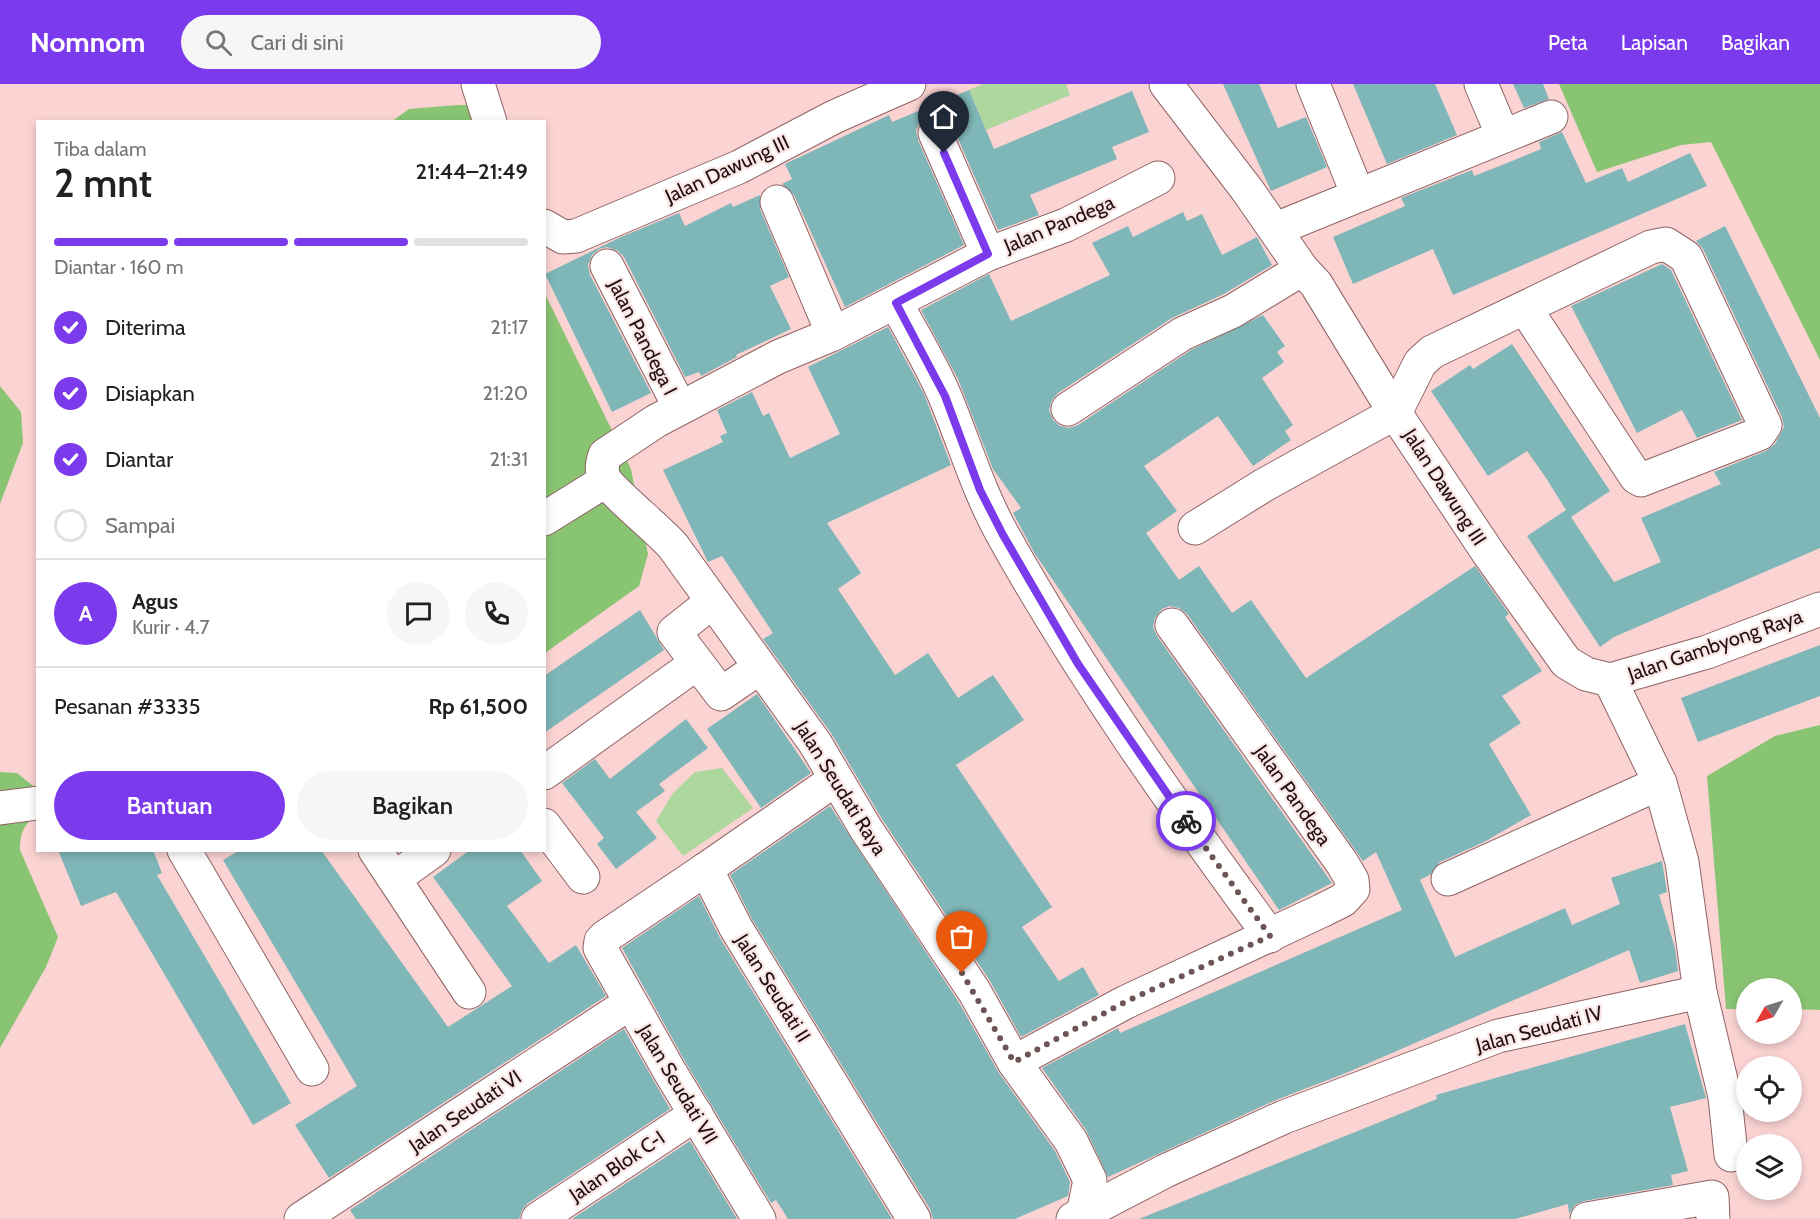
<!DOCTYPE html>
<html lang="id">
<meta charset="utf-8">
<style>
body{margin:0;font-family:Cabin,sans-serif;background:#f6f6f6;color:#202124;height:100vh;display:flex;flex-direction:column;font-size:22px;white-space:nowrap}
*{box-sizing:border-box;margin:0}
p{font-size:20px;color:#757577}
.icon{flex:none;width:33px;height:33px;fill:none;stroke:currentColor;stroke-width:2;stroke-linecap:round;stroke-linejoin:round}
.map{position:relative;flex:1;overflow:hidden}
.details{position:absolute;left:36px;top:36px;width:510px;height:732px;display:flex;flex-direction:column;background:#fff;border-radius:0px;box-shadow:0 3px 9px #0003}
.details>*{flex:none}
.needle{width:39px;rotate:231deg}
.buttons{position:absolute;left:1736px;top:894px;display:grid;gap:12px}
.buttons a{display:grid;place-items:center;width:66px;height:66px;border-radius:50%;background:#fff;box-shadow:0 3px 9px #0003;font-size:30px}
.pin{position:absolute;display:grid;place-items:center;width:51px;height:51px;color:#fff;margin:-62px -26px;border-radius:50% 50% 50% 0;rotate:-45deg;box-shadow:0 0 6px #0007}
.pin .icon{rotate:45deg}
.courier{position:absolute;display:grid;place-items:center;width:60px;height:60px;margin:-30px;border:4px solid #7c3aed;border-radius:50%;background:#fff;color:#222;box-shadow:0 2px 8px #0007}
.overview em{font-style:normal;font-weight:600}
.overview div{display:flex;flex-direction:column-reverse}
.overview{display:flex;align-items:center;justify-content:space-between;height:102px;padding:0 18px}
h1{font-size:39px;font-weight:600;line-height:45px}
.bar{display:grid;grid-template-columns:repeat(4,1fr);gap:9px 6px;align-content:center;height:72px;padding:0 18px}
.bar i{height:8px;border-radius:4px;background:#e0e0e0}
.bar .active{background:#7c3aed}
.bar p{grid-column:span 4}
.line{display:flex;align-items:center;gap:15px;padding:0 18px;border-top:2px solid #e0e0e0}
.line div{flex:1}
.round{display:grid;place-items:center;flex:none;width:63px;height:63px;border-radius:32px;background:#f6f6f6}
ol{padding:0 18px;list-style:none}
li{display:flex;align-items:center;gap:18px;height:66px}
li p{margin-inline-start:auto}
li .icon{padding:6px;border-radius:50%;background:#7c3aed;color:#fff;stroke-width:4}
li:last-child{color:#757577}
li i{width:33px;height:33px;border:3px solid #e0e0e0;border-radius:50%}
.primary-button{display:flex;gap:12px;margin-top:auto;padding:12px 18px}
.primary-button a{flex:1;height:69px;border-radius:36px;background:#7c3aed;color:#fff;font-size:24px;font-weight:600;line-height:69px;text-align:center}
.primary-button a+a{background:#f6f6f6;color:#202124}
header{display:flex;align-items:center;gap:36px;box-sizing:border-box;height:84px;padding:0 30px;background:#7c3aed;color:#fff}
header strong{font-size:28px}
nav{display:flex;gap:33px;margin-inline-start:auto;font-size:21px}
.search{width:420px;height:54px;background:#f6f6f6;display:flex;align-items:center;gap:15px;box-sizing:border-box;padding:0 21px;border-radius:33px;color:#757577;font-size:22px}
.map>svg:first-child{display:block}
.green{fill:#add79d}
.forest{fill:#89c473}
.building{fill:#7fb6b7}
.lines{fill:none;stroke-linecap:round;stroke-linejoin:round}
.minor-casing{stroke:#8f6364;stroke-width:35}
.minor{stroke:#fff;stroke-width:33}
.done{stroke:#6d5455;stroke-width:6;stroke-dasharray:0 10.8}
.route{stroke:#7c3aed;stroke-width:8}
.labels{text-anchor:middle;stroke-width:4.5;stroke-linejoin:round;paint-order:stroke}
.street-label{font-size:20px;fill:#211011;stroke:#fae6e5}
</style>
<header>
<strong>Nomnom</strong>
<div class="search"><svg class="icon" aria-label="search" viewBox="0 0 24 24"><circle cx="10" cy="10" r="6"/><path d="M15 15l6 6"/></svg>Cari di sini</div>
<nav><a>Peta</a><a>Lapisan</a><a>Bagikan</a></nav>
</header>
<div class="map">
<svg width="1820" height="1135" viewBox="0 0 1820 1135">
<rect width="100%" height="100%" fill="#fbd3d3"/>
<!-- green -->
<g class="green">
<polygon points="983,0 1066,0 1070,11 986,46 969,6"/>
<polygon points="722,684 753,724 683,772 656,737 673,709 695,688"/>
</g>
<!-- forest -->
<g class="forest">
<polygon points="1559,0 1820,0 1820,276 1711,58 1681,61 1597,88"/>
<polygon points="457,21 480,21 486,38 391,38 409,25"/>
<polygon points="544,208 631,385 648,470 639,502 545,569"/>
<polygon points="0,302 21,328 23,359 0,420"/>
<polygon points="1820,641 1820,926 1791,925 1791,904 1746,904 1746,925 1726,925 1707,692 1775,652"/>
<path d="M0,688L17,689L37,705V732C23,740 20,751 20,766L58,853L46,883L0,964Z"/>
</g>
<!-- building -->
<g class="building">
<polygon points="1223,0 1259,0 1278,44 1306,33 1327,83 1271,107"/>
<polygon points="1353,0 1435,0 1457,51 1387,80"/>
<polygon points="1513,0 1543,0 1549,15 1524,24"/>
<polygon points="969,6 994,65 1132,7 1149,48 1112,63 1117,75 1030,111 1039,131 998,146 952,41 946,34 938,31 927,32 920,38 916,46 918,56 964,161 845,223 794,111 782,100 792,95 785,80 889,31 892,38"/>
<polygon points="1562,48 1586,99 1622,84 1628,98 1690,69 1707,102 1453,211 1433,165 1353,200 1333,153 1405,122 1401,114 1472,86 1474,92 1502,81 1541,65 1539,58"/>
<polygon points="760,111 760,125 789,193 770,202 791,245 736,271 737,273 701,292 699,288 685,293 624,173 618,167 607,163 599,165 592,171 588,181 590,191 651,309 612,328 545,190 621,153 679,129 685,142 731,119 733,123"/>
<polygon points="1183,128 1187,137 1202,130 1222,171 1257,153 1272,181 1224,210 1172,234 1058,309 1052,316 1049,326 1053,336 1060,342 1069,344 1078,341 1191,266 1263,231 1285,262 1277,268 1284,278 1262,294 1293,341 1285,347 1291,356 1253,382 1218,332 1144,382 1177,427 1146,449 1179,496 1199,482 1232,529 1251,516 1306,594 1475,482 1509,530 1505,533 1542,587 1502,612 1521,639 1489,660 1531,731 1484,758 1440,778 1431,790 1420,796 1455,873 1565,824 1572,841 1620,820 1611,794 1662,777 1667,808 1659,811 1675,864 1678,887 1640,899 1629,866 1346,989 1276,1016 1108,1093 1086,1046 1042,984 1118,944 1120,949 1402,826 1376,768 1363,777 1187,530 1179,524 1170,522 1162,525 1155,534 1153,543 1157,552 1332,799 1279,826 1035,470 1013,429 1021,424 993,385 958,295 921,226 989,190 1011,237 1110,191 1092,159 1128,142 1133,153"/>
<polygon points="1725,142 1820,334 1820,464 1614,553 1600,563 1527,452 1566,426 1546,394 1527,367 1488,392 1431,307 1470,281 1473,285 1512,260 1610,407 1571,433 1614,498 1661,478 1641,434 1721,400 1714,388 1766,367 1775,360 1784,343 1782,333 1703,165 1696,157"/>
<polygon points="1662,180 1671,186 1742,336 1697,354 1682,326 1637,349 1571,222"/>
<polygon points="888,243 924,310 951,381 827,439 861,489 838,505 895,591 928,569 958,614 993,591 1024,636 956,681 1052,823 1022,843 1059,897 1083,883 1099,911 1021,953 990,897 882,735 831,649 763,555 773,549 722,472 708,478 663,386 723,358 720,352 727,349 717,326 752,308 763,332 769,329 790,374 840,350 808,283"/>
<polygon points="640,526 664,566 544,649 544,592"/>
<polygon points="1820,561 1820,612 1698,658 1681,614"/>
<polygon points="757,610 811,689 761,724 707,645"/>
<polygon points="686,635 708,664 659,700 665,707 636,728 657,754 616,785 597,760 604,754 562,699 595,675 610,695"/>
<polygon points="830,722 958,917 999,989 1055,1067 1070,1098 1068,1112 1015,1135 933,1135 930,1125 752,835 730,791"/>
<polygon points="58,766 153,766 162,789 157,791 291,1019 253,1041 116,808 81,822"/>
<polygon points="240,766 321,766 448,943 512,902 433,793 470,766 520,766 542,797 507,822 549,879 576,861 606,912 329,1094 295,1041 357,1002 223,776"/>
<polygon points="699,812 720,854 892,1135 788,1135 776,1116 771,1119 686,979 622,864"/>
<polygon points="1685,940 1706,1014 1670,1023 1688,1087 1671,1091 1673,1101 1584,1117 1575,1121 1569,1130 1568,1120 1515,1135 1139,1135 1437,1015 1436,1011"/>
<polygon points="624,945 670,1025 528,1119 522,1126 519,1135 356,1135 350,1126"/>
<polygon points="690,1057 737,1135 572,1135"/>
</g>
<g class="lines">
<defs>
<g id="minor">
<polyline points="478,0 490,38"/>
<polyline points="1166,0 1248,107 1302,185 1316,200 1395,329 1489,470 1566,578 1586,590 1610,596 1707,568 1820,525"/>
<polyline points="1313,0 1358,111"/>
<polyline points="1481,0 1503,52"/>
<polyline points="935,49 988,170"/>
<polyline points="777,118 833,250"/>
<polyline points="544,142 563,153 576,152 739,83 834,33 909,0"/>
<polyline points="1276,145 1551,33"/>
<polyline points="607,182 680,324"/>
<path d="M896,219C912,250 933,282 946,315C965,361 979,409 1004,453C1082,593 1175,723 1270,852"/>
<polyline points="1068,325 1182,250 1233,227 1302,185"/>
<polyline points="544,435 605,397"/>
<polyline points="1195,444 1264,401 1395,329 1420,279 1432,268 1651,163 1666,160 1686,173 1765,341 1759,350 1641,396 1636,393 1525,224"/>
<polyline points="712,518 674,548 721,610 759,584"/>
<polyline points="544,689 697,579"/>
<polyline points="0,724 38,719"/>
<polyline points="544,741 583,793"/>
<polyline points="184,766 312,985"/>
<polyline points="375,766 469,908"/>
<polyline points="706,785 836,695"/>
<polyline points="395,794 434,766"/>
<polyline points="1448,795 1660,699"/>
<polyline points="1700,908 1725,1013 1731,1071"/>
<polyline points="1014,978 1126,918 1321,827 1343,816 1353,805 1352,796 1342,779 1172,541"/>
<polyline points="301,1135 630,919"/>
<polyline points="538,1135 696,1030"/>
<polyline points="759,1135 670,988 600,864 601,857 605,853 706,785 736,844 914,1135"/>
<polyline points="1073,1135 1165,1087 1284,1033 1498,952 1700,908 1682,778 1660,699 1610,596"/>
<path d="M1082,1135L1090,1096L1071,1057L1014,978L974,907L866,745L815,659L673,462C660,447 609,405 604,394C601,386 602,379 605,371L656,337L778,273L833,250L988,170L1066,141L1158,94"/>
<polyline points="1587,1135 1712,1113 1713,1135"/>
</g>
</defs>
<!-- minor casing -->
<use href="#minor" class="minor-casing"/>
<!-- minor -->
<use href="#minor" class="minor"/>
</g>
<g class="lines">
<!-- done -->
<polyline class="done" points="962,889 1014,978 1125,918 1270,852 1186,737"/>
<!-- route -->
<polyline class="route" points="944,69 988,170 896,219 945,312 980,406 1003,451 1078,580 1186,737"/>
</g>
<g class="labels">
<!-- street labels -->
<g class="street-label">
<text transform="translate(727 85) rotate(-25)" y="7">Jalan Dawung III</text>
<text transform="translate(1059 140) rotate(-23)" y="7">Jalan Pandega</text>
<text transform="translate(643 253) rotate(63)" y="7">Jalan Pandega I</text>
<text transform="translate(1445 403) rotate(57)" y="7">Jalan Dawung III</text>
<text transform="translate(1715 561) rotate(-19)" y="7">Jalan Gambyong Raya</text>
<text transform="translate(841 704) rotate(58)" y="7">Jalan Seudati Raya</text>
<text transform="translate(1293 711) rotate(55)" y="7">Jalan Pandega</text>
<text transform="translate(773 904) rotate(58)" y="7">Jalan Seudati II</text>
<text transform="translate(1539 945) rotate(-15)" y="7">Jalan Seudati IV</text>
<text transform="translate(678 1000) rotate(59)" y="7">Jalan Seudati VII</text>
<text transform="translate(465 1027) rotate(-34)" y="7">Jalan Seudati VI</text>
<text transform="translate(617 1082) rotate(-34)" y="7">Jalan Blok C-I</text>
</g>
</g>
</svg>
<div class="buttons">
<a><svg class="needle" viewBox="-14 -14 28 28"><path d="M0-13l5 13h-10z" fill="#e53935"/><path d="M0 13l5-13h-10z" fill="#757577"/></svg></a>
<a><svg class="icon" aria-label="locate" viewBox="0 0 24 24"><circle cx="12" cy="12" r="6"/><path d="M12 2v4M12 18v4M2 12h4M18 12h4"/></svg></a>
<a><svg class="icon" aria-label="layers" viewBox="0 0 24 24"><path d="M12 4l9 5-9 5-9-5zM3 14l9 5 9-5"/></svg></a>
</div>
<div class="pin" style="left:962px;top:889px;background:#ea580c"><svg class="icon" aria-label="bag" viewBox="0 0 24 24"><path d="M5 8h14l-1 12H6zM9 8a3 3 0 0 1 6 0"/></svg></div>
<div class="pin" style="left:944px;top:69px;background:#1f2937"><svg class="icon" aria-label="home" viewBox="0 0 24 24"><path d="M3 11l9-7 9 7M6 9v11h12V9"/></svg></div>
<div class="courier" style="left:1186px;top:737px"><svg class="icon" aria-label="bike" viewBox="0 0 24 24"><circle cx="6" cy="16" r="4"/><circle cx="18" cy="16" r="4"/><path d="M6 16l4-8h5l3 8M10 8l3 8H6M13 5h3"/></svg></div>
<section class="details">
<div class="overview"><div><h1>2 mnt</h1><p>Tiba dalam</p></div><em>21:44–21:49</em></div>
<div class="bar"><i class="active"></i><i class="active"></i><i class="active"></i><i></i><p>Diantar · 160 m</p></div>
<ol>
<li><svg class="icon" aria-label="check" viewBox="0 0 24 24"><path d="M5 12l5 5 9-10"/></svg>Diterima<p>21:17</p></li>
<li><svg class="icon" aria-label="check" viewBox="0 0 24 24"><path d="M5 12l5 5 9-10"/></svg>Disiapkan<p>21:20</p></li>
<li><svg class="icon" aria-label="check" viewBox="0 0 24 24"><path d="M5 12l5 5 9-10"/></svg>Diantar<p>21:31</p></li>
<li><i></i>Sampai</li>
</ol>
<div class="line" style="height:108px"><b class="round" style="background:#7c3aed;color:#fff">A</b><div><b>Agus</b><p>Kurir · 4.7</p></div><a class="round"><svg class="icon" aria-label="chat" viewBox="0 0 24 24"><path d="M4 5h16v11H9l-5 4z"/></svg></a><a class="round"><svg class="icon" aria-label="phone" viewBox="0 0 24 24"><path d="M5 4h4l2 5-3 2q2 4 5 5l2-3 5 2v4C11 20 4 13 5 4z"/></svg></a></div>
<div class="line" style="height:78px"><div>Pesanan #3335</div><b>Rp 61,500</b></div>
<div class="primary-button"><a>Bantuan</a><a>Bagikan</a></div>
</section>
</div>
